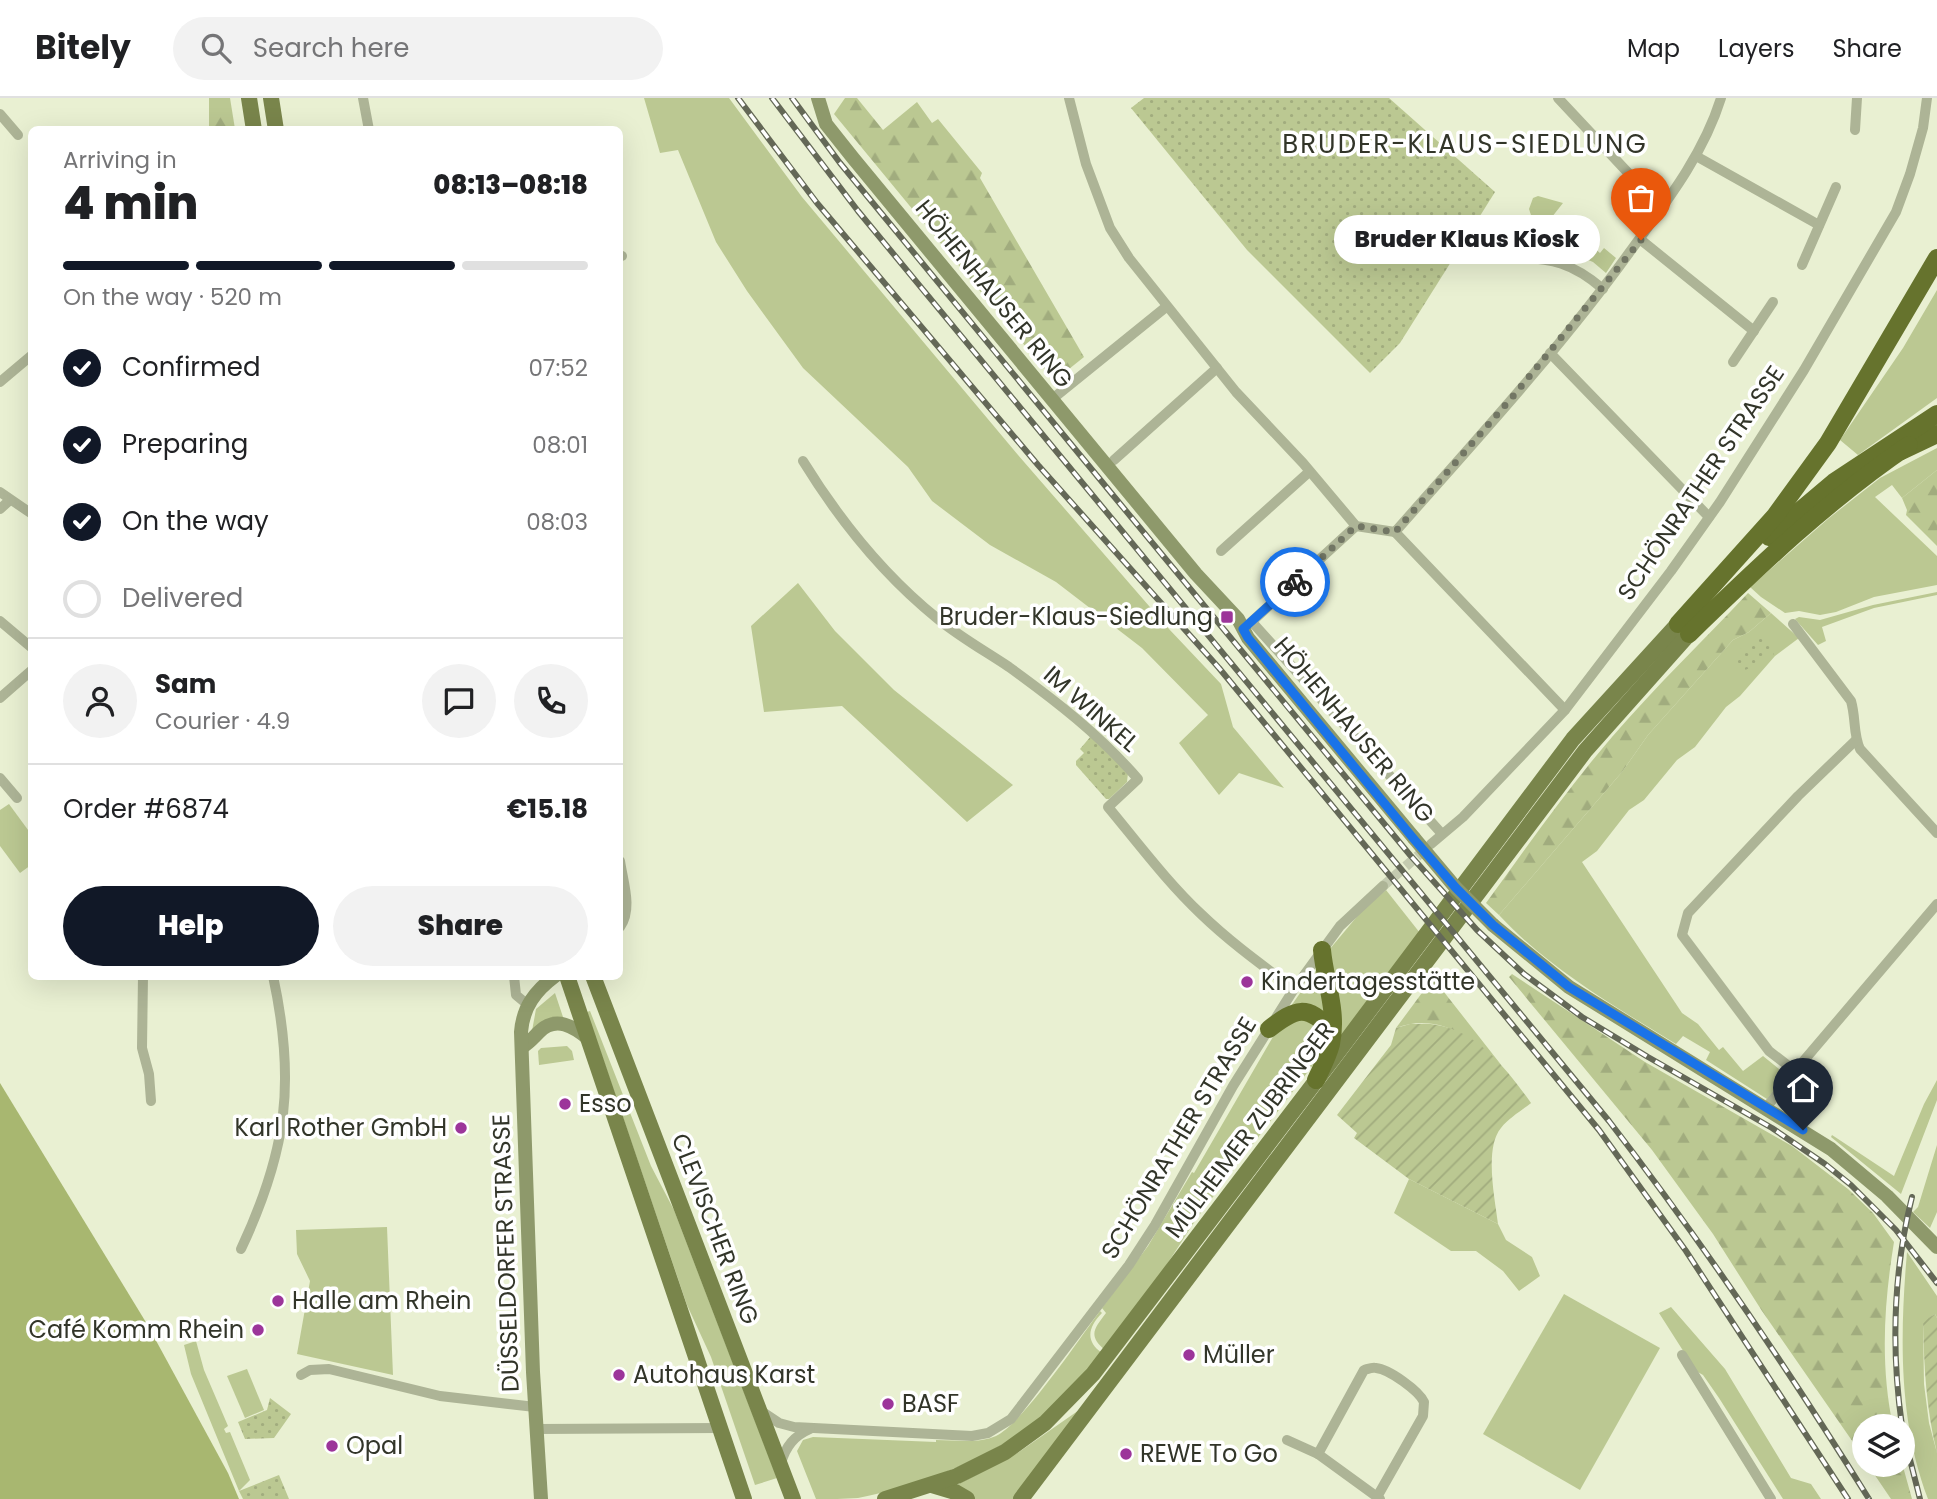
<!DOCTYPE html>
<meta charset="utf-8">
<style>
body{margin:0;font-family:Poppins,sans-serif;background:#f2f2f2;color:#202124;height:100vh;display:flex;flex-direction:column;font-size:26px;white-space:nowrap}
*{box-sizing:border-box;margin:0}
p{font-size:23px;color:#757577}
.icon{flex:none;width:38px;height:38px;fill:none;stroke:currentColor;stroke-width:2;stroke-linecap:round;stroke-linejoin:round}
.map{position:relative;flex:1;overflow:hidden}
.panel{position:absolute;left:28px;top:28px;width:595px;height:854px;display:flex;flex-direction:column;background:#fff;border-radius:10px;box-shadow:0 7px 28px #0002}
.panel>*{flex:none}
.tools{position:absolute;left:1852px;top:1316px;display:grid;gap:14px}
.tools a{display:grid;place-items:center;width:63px;height:63px;border-radius:50%;background:#fff;box-shadow:0 7px 28px #0002;font-size:35px}
.pin{position:absolute;display:grid;place-items:center;width:60px;height:60px;color:#fff;margin:-72px -30px;border-radius:50% 50% 50% 0;rotate:-45deg;box-shadow:0 0 7px #0007}
.pin .icon{rotate:45deg}
.courier{position:absolute;display:grid;place-items:center;width:70px;height:70px;margin:-35px;border:5px solid #1a73e8;border-radius:50%;background:#fff;color:#222;box-shadow:0 2px 9px #0007}
.bubble{position:absolute;height:49px;border-radius:24px;background:#fff;box-shadow:0 7px 28px #0002;font-size:23px;font-weight:800;line-height:49px;text-align:center}
.overview em{font-style:normal;font-weight:800}
.overview div{display:flex;flex-direction:column-reverse}
.overview{display:flex;align-items:center;justify-content:space-between;height:119px;padding:0 35px}
h1{font-size:46px;font-weight:800;line-height:52px}
.bar{display:grid;grid-template-columns:repeat(4,1fr);gap:10px 7px;align-content:center;height:84px;padding:0 35px}
.bar i{height:9px;border-radius:5px;background:#e0e0e0}
.bar .active{background:#111827}
.bar p{grid-column:span 4}
.line{display:flex;align-items:center;gap:18px;padding:0 35px;border-top:2px solid #e0e0e0}
.line div{flex:1}
.round{display:grid;place-items:center;flex:none;width:74px;height:74px;border-radius:37px;background:#f2f2f2}
ol{padding:0 35px;list-style:none}
li{display:flex;align-items:center;gap:21px;height:77px}
li p{margin-inline-start:auto}
li .icon{padding:7px;border-radius:50%;background:#111827;color:#fff;stroke-width:4}
li:last-child{color:#757577}
li i{width:38px;height:38px;border:4px solid #e0e0e0;border-radius:50%}
.cta{display:flex;gap:14px;margin-top:auto;padding:14px 35px}
.cta a{flex:1;height:80px;border-radius:42px;background:#111827;color:#fff;font-size:28px;font-weight:800;line-height:80px;text-align:center}
.cta a+a{background:#f2f2f2;color:#202124}
header{display:flex;align-items:center;gap:42px;box-sizing:border-box;height:98px;padding:0 35px;background:#fff;border-bottom:2px solid #e0e0e0}
header strong{font-size:33px}
nav{display:flex;gap:38px;margin-inline-start:auto;font-size:24px}
.search{width:490px;height:63px;background:#f2f2f2;display:flex;align-items:center;gap:18px;box-sizing:border-box;padding:0 24px;border-radius:38px;color:#757577;font-size:26px}
.map>svg:first-child{display:block}
.grass{fill:#bbc892}
.forest{fill:url(#forest-firs)}
.park{fill:url(#park-dots)}
.garden{fill:url(#garden-furrows)}
.water{fill:#a8b770}
.lines{fill:none;stroke-linecap:round;stroke-linejoin:round}
.street-tunnel{stroke:#c4cbb0;stroke-width:10;stroke-dasharray:10 5;stroke-linecap:butt}
.street{stroke:#adb496;stroke-width:10}
.secondary{stroke:#8e996b;stroke-width:14}
.primary{stroke:#79854b;stroke-width:16}
.highway{stroke:#66732d;stroke-width:18}
.rail-casing{stroke:#646857;stroke-width:6}
.rail{stroke:#fff;stroke-width:3.5;stroke-dasharray:10;stroke-linecap:butt}
.secondary-bridge{stroke:#8e996b;stroke-width:14}
.done{stroke:#727664;stroke-width:7;stroke-dasharray:0 12.6}
.route{stroke:#1a73e8;stroke-width:9}
.poi-dot{fill:#9c359a;stroke:#fff;stroke-width:2.5}
.labels{text-anchor:middle;stroke-width:7;stroke-linejoin:round;paint-order:stroke}
.street-label{font-size:24px;fill:#323529;stroke:#fff}
.poi-label{font-size:24px;fill:#323529;stroke:#fff;text-anchor:start}
.neighbourhood-label{font-size:26px;letter-spacing:2px;fill:#323529;stroke:#fff}
</style>
<header>
<strong>Bitely</strong>
<div class="search"><svg class="icon" aria-label="search" viewBox="0 0 24 24"><circle cx="10" cy="10" r="6"/><path d="M15 15l6 6"/></svg>Search here</div>
<nav><a>Map</a><a>Layers</a><a>Share</a></nav>
</header>
<div class="map">
<svg width="1937" height="1401" viewBox="0 0 1937 1401">
<defs>
<pattern id="forest-firs" width="22" height="20" patternUnits="userSpaceOnUse" patternTransform="scale(1.75)"><rect width="22" height="20" fill="#bbc892"/><path d="M5 1l3.5 6h-7zM16 11l3.5 6h-7z" fill="#a1ac7e"/></pattern>
<pattern id="park-dots" width="8" height="8" patternUnits="userSpaceOnUse" patternTransform="scale(1.75)"><rect width="8" height="8" fill="#bbc892"/><path d="M2 2h.1M6 6h.1" fill="none" stroke="#a1ac7e" stroke-width="1.8" stroke-linecap="round"/></pattern>
<pattern id="garden-furrows" width="10" height="10" patternUnits="userSpaceOnUse" patternTransform="scale(1.75)"><rect width="10" height="10" fill="#bbc892"/><path d="M-1 1l2-2M0 10L10 0M9 11l2-2" fill="none" stroke="#a1ac7e"/></pattern>
</defs>
<rect width="100%" height="100%" fill="#e9f0d2"/>
<!-- grass -->
<g class="grass">
<polygon points="644,0 729,0 802,99 1018,357 1169,531 1221,586 1233,629 1284,690 1239,675 1219,697 1179,645 1208,617 1142,550 1056,484 990,447 932,403 908,369 803,270 747,193 716,144 678,52 660,55"/>
<polygon points="1538,98 1563,105 1548,124 1573,143 1578,137 1600,155 1604,150 1616,160 1606,175 1593,164 1559,150 1551,158 1543,154 1529,111 1533,100"/>
<polygon points="1937,192 1937,300 1858,357 1840,342 1903,250"/>
<polygon points="1937,350 1937,372 1902,400 1892,387 1875,399 1937,458 1937,487 1874,499 1836,514 1820,517 1799,513 1785,515 1761,499 1750,489 1829,420 1880,380"/>
<polygon points="798,485 835,533 894,592 1013,687 967,724 842,608 764,614 751,528"/>
<polygon points="1937,494 1937,497 1874,510 1822,529 1826,543 1818,547 1795,521 1799,519 1820,522 1873,507"/>
<path d="M1771,515L1799,540L1775,558L1740,598L1726,609L1695,649L1677,662L1644,702L1629,712L1597,753L1582,764L1682,915L1698,926L1719,952L1723,949L1743,973L1763,958L1784,975V979L1767,1001L1706,962L1710,954L1683,938L1676,946C1614,908 1549,871 1499,817L1622,674L1648,637L1733,542L1749,534Z"/>
<polygon points="9,706 31,736 31,767 20,775 0,748 0,712"/>
<polygon points="1386,792 1420,835 1341,940 1329,852 1365,809"/>
<polygon points="1317,871 1329,919 1291,908"/>
<polygon points="555,895 564,922 532,933 536,911"/>
<polygon points="590,913 651,1068 674,1112 777,1380 755,1387 711,1259 687,1207 587,914"/>
<path d="M1300,918L1322,929L1325,939L1319,959L1197,1120L1147,1197L1105,1252C1087,1237 1095,1230 1106,1215L1102,1210L1148,1148L1192,1074L1194,1075L1274,937Z"/>
<polygon points="567,948 572,953 574,962 539,967 538,953 541,950"/>
<polygon points="1937,982 1937,1002 1901,1096 1831,1039 1832,1037 1894,1078 1924,1006"/>
<polygon points="1937,1047 1937,1114 1930,1130 1913,1114 1918,1109"/>
<polygon points="1409,1081 1498,1126 1506,1142 1532,1159 1540,1178 1519,1193 1503,1173 1476,1153 1451,1153 1394,1115"/>
<polygon points="387,1129 393,1277 297,1256 310,1183 297,1156 296,1132"/>
<path d="M1907,1154L1937,1198V1220L1935,1216L1923,1224L1924,1286L1929,1325L1937,1355V1401H1928C1898,1322 1900,1236 1907,1154Z"/>
<polygon points="1564,1196 1660,1250 1580,1392 1483,1336"/>
<polygon points="1671,1209 1725,1271 1791,1380 1811,1386 1821,1401 1783,1401 1719,1300 1703,1277 1696,1273 1659,1215"/>
<path d="M1100,1213L1102,1215C1088,1229 1085,1243 1102,1255C1084,1274 1067,1296 1047,1314C1001,1357 920,1388 858,1400C845,1401 829,1401 816,1401L797,1353L803,1342L813,1339L936,1344V1342C956,1342 978,1346 996,1338C1022,1326 1080,1240 1100,1213Z"/>
<polygon points="196,1243 204,1272 228,1328 224,1331 226,1335 230,1334 250,1382 239,1393 191,1276 184,1247"/>
<polygon points="247,1271 264,1312 245,1320 227,1278"/>
<polygon points="1082,1310 1013,1401 974,1401 955,1388 1019,1354"/>
</g>
<!-- forest -->
<g class="forest">
<polygon points="209,0 230,0 235,31 209,31"/>
<polygon points="845,0 857,0 883,32 917,4 932,25 938,21 982,75 980,80 1084,259 1054,283 834,16"/>
<polygon points="1937,372 1937,448 1906,417 1907,412 1902,400"/>
<path d="M1748,495L1771,515L1749,534L1733,542L1648,637L1622,674L1499,817L1486,805C1527,749 1567,691 1612,639C1655,589 1703,543 1748,495Z"/>
<path d="M1512,876L1645,964L1792,1048L1848,1091L1873,1115L1894,1144C1884,1205 1880,1267 1893,1328H1864V1360L1762,1213L1713,1136L1652,1052L1509,879Z"/>
<path d="M1433,880L1502,968C1472,940 1439,914 1396,930Z"/>
<polygon points="1902,1365 1912,1401 1891,1401 1868,1367 1902,1367"/>
</g>
<!-- park -->
<g class="park">
<polygon points="1144,0 1389,0 1495,94 1400,245 1370,275 1247,152 1131,10"/>
<path d="M1759,539L1765,540L1774,556L1762,565L1745,572L1734,563C1738,550 1747,545 1759,539Z"/>
<polygon points="1091,638 1128,675 1127,684 1109,701 1106,701 1076,667 1076,663 1084,655 1080,651"/>
<polygon points="270,1300 291,1316 274,1340 245,1341 238,1324 267,1312"/>
<polygon points="279,1377 289,1401 243,1401 239,1393"/>
</g>
<!-- garden -->
<g class="garden">
<path d="M1410,926C1419,926 1428,925 1437,927C1479,934 1508,973 1531,1005C1521,1013 1509,1020 1501,1030C1484,1050 1495,1101 1498,1126L1409,1081L1354,1040L1357,1035L1337,1017L1391,947L1396,930Z"/>
<path d="M1935,1216L1937,1220V1355C1926,1311 1924,1269 1923,1223Z"/>
</g>
<!-- water -->
<polygon class="water" points="0,985 147,1226 228,1375 239,1401 0,1401"/>
<g class="lines">
<!-- street-tunnel -->
<polyline class="street-tunnel" points="1383,788 1428,749"/>
<!-- street -->
<g class="street">
<polyline points="363,0 369,32"/>
<path d="M1069,0L1086,66L1110,130L1129,160L1236,294L1303,365L1356,428L1395,434C1475,343 1558,253 1629,155C1664,107 1703,58 1721,0"/>
<polyline points="1558,0 1662,111"/>
<polyline points="0,16 18,37"/>
<polyline points="1855,32 1857,0"/>
<polyline points="1696,58 1819,127"/>
<polyline points="1641,142 1754,233"/>
<polyline points="620,158 622,158"/>
<path d="M1513,159C1551,160 1573,165 1603,191"/>
<polyline points="1802,167 1836,89"/>
<polyline points="1550,255 1709,419"/>
<polyline points="1733,264 1773,204"/>
<polyline points="0,284 32,257"/>
<polyline points="1051,302 1166,209"/>
<polyline points="1114,362 1217,270"/>
<path d="M803,363C840,423 882,476 938,521C960,539 985,553 1009,569C1056,603 1100,637 1138,681L1108,709C1138,745 1167,784 1201,816C1230,844 1262,867 1294,891"/>
<polyline points="0,394 32,416"/>
<polyline points="0,411 10,402"/>
<polyline points="1395,434 1565,612"/>
<polyline points="1221,453 1309,374"/>
<polyline points="0,523 32,550"/>
<polyline points="1252,524 1442,736"/>
<path d="M1793,526L1851,603C1856,620 1853,636 1860,651L1937,735"/>
<polyline points="1248,527 1356,428"/>
<polyline points="0,600 32,572"/>
<polyline points="0,680 17,700"/>
<polyline points="1431,746 1463,719 1565,612 1671,473 1720,404 1804,272 1896,114 1910,76 1923,30 1927,0"/>
<path d="M620,763C623,784 633,811 620,829"/>
<polyline points="143,878 142,950 149,976 151,1003"/>
<polyline points="514,878 516,897 528,907"/>
<polyline points="1795,973 1769,953 1682,837 1688,815 1798,698 1856,642"/>
<polyline points="1766,1010 1795,973 1937,806"/>
<path d="M241,1151C287,1053 296,984 273,878"/>
<polyline points="1682,1257 1771,1401"/>
<polyline points="301,1277 310,1272 329,1271 440,1298 535,1309"/>
<polyline points="761,1313 779,1325 794,1329 972,1338 988,1335 1011,1321 1129,1167 1155,1127 1233,988 1294,891 1340,828 1383,788"/>
<polyline points="537,1331 720,1330"/>
<polyline points="1287,1342 1318,1356 1380,1401"/>
<path d="M1318,1356L1364,1272C1368,1271 1372,1269 1376,1270C1389,1271 1419,1293 1424,1304L1423,1318L1377,1399"/>
<path d="M781,1365C786,1348 794,1338 810,1331"/>
</g>
<!-- secondary -->
<g class="secondary">
<polyline points="818,0 826,26 853,60 1196,476 1238,521 1248,540 1414,740"/>
<polyline points="1493,827 1569,889 1831,1051 1887,1098 1937,1149"/>
<path d="M522,949C529,945 533,940 539,934C556,917 574,929 589,941"/>
<path d="M541,1401L533,1274L521,934C523,909 535,893 555,878"/>
</g>
<!-- primary -->
<g class="primary">
<polyline points="249,0 254,32"/>
<polyline points="271,0 276,32"/>
<polyline points="567,878 744,1401"/>
<polyline points="593,878 793,1401"/>
<polyline points="932,1387 955,1394 967,1401"/>
<polyline points="885,1401 957,1378 1005,1354 1045,1325 1093,1276 1341,950 1573,641 1678,526"/>
<polyline points="1021,1401 1585,653 1689,536"/>
</g>
<!-- highway -->
<g class="highway">
<polyline points="1901,353 1937,336"/>
<polyline points="1769,439 1834,384 1937,316"/>
<polyline points="1678,526 1775,418 1828,345 1937,160"/>
<path d="M1689,536C1758,469 1829,401 1909,347"/>
<path d="M1269,931C1296,910 1307,906 1331,932"/>
<path d="M1316,982C1321,971 1328,958 1331,946C1338,913 1325,884 1322,852"/>
</g>
<defs>
<g id="rail">
<polyline points="738,0 817,105 1038,367 1219,570 1599,1032 1686,1153 1848,1401"/>
<path d="M772,0L858,113L1609,1023C1702,1144 1788,1271 1869,1401"/>
<polyline points="792,0 840,65 1112,396 1410,757 1477,832 1524,876 1582,919 1648,959 1772,1030 1825,1066 1851,1087 1896,1132 1937,1185"/>
<path d="M1902,1328C1891,1251 1893,1175 1912,1099"/>
<polyline points="1902,1330 1920,1401"/>
</g>
</defs>
<!-- rail casing -->
<use href="#rail" class="rail-casing"/>
<!-- rail -->
<use href="#rail" class="rail"/>
<!-- secondary-bridge -->
<polyline class="secondary-bridge" points="1414,740 1456,790 1493,827"/>
</g>
<g class="lines">
<!-- done -->
<polyline class="done" points="1295,484 1356,428 1395,434 1515,296 1641,142"/>
<!-- route -->
<polyline class="route" points="1295,484 1243,531 1248,540 1413,740 1456,790 1493,827 1569,889 1803,1032"/>
</g>
<!-- markers -->
<g class="poi-dot">
<rect x="1220" y="512" width="14" height="14" rx="3.5"/>
<circle cx="1247" cy="884" r="7"/>
<circle cx="565" cy="1006" r="7"/>
<circle cx="461" cy="1030" r="7"/>
<circle cx="278" cy="1203" r="7"/>
<circle cx="258" cy="1232" r="7"/>
<circle cx="1189" cy="1257" r="7"/>
<circle cx="619" cy="1277" r="7"/>
<circle cx="888" cy="1306" r="7"/>
<circle cx="332" cy="1348" r="7"/>
<circle cx="1126" cy="1356" r="7"/>
</g>
<g class="labels">
<!-- street labels -->
<g class="street-label">
<text transform="translate(994 196) rotate(51)" y="8">HÖHENHAUSER RING</text>
<text transform="translate(1701 385) rotate(-56)" y="8">SCHÖNRATHER STRASSE</text>
<text transform="translate(1091 611) rotate(41)" y="8">IM WINKEL</text>
<text transform="translate(1354 632) rotate(50)" y="8">HÖHENHAUSER RING</text>
<text transform="translate(1250 1032) rotate(-53)" y="8">MÜLHEIMER ZUBRINGER</text>
<text transform="translate(1179 1040) rotate(-59)" y="8">SCHÖNRATHER STRASSE</text>
<text transform="translate(715 1131) rotate(69)" y="8">CLEVISCHER RING</text>
<text transform="translate(506 1155) rotate(-92)" y="8">DÜSSELDORFER STRASSE</text>
</g>
<!-- poi labels -->
<g class="poi-label">
<text x="1213" y="527" text-anchor="end">Bruder-Klaus-Siedlung</text>
<text x="1261" y="892">Kindertagesstätte</text>
<text x="579" y="1014">Esso</text>
<text x="447" y="1038" text-anchor="end">Karl Rother GmbH</text>
<text x="292" y="1211">Halle am Rhein</text>
<text x="244" y="1240" text-anchor="end">Café Komm Rhein</text>
<text x="1203" y="1265">Müller</text>
<text x="633" y="1285">Autohaus Karst</text>
<text x="902" y="1314">BASF</text>
<text x="346" y="1356">Opal</text>
<text x="1140" y="1364">REWE To Go</text>
</g>
<!-- neighbourhood labels -->
<g class="neighbourhood-label">
<text x="1465" y="55">BRUDER-KLAUS-SIEDLUNG</text>
</g>
</g>
</svg>
<div class="tools">
<a><svg class="icon" aria-label="layers" viewBox="0 0 24 24"><path d="M12 4l9 5-9 5-9-5zM3 14l9 5 9-5"/></svg></a>
</div>
<div class="pin" style="left:1641px;top:142px;background:#ea580c"><svg class="icon" aria-label="bag" viewBox="0 0 24 24"><path d="M5 8h14l-1 12H6zM9 8a3 3 0 0 1 6 0"/></svg></div>
<div class="pin" style="left:1803px;top:1032px;background:#1f2937"><svg class="icon" aria-label="home" viewBox="0 0 24 24"><path d="M3 11l9-7 9 7M6 9v11h12V9"/></svg></div>
<div class="courier" style="left:1295px;top:484px"><svg class="icon" aria-label="bike" viewBox="0 0 24 24"><circle cx="6" cy="16" r="4"/><circle cx="18" cy="16" r="4"/><path d="M6 16l4-8h5l3 8M10 8l3 8H6M13 5h3"/></svg></div>
<div class="bubble" style="left:1334px;top:117px;width:266px">Bruder Klaus Kiosk</div>
<section class="panel">
<div class="overview"><div><h1>4 min</h1><p>Arriving in</p></div><em>08:13–08:18</em></div>
<div class="bar"><i class="active"></i><i class="active"></i><i class="active"></i><i></i><p>On the way · 520 m</p></div>
<ol>
<li><svg class="icon" aria-label="check" viewBox="0 0 24 24"><path d="M5 12l5 5 9-10"/></svg>Confirmed<p>07:52</p></li>
<li><svg class="icon" aria-label="check" viewBox="0 0 24 24"><path d="M5 12l5 5 9-10"/></svg>Preparing<p>08:01</p></li>
<li><svg class="icon" aria-label="check" viewBox="0 0 24 24"><path d="M5 12l5 5 9-10"/></svg>On the way<p>08:03</p></li>
<li><i></i>Delivered</li>
</ol>
<div class="line" style="height:126px"><a class="round"><svg class="icon" aria-label="person" viewBox="0 0 24 24"><circle cx="12" cy="8" r="4"/><path d="M4 21q1-7 8-7t8 7"/></svg></a><div><b>Sam</b><p>Courier · 4.9</p></div><a class="round"><svg class="icon" aria-label="chat" viewBox="0 0 24 24"><path d="M4 5h16v11H9l-5 4z"/></svg></a><a class="round"><svg class="icon" aria-label="phone" viewBox="0 0 24 24"><path d="M5 4h4l2 5-3 2q2 4 5 5l2-3 5 2v4C11 20 4 13 5 4z"/></svg></a></div>
<div class="line" style="height:91px"><div>Order #6874</div><b>€15.18</b></div>
<div class="cta"><a>Help</a><a>Share</a></div>
</section>
</div>
